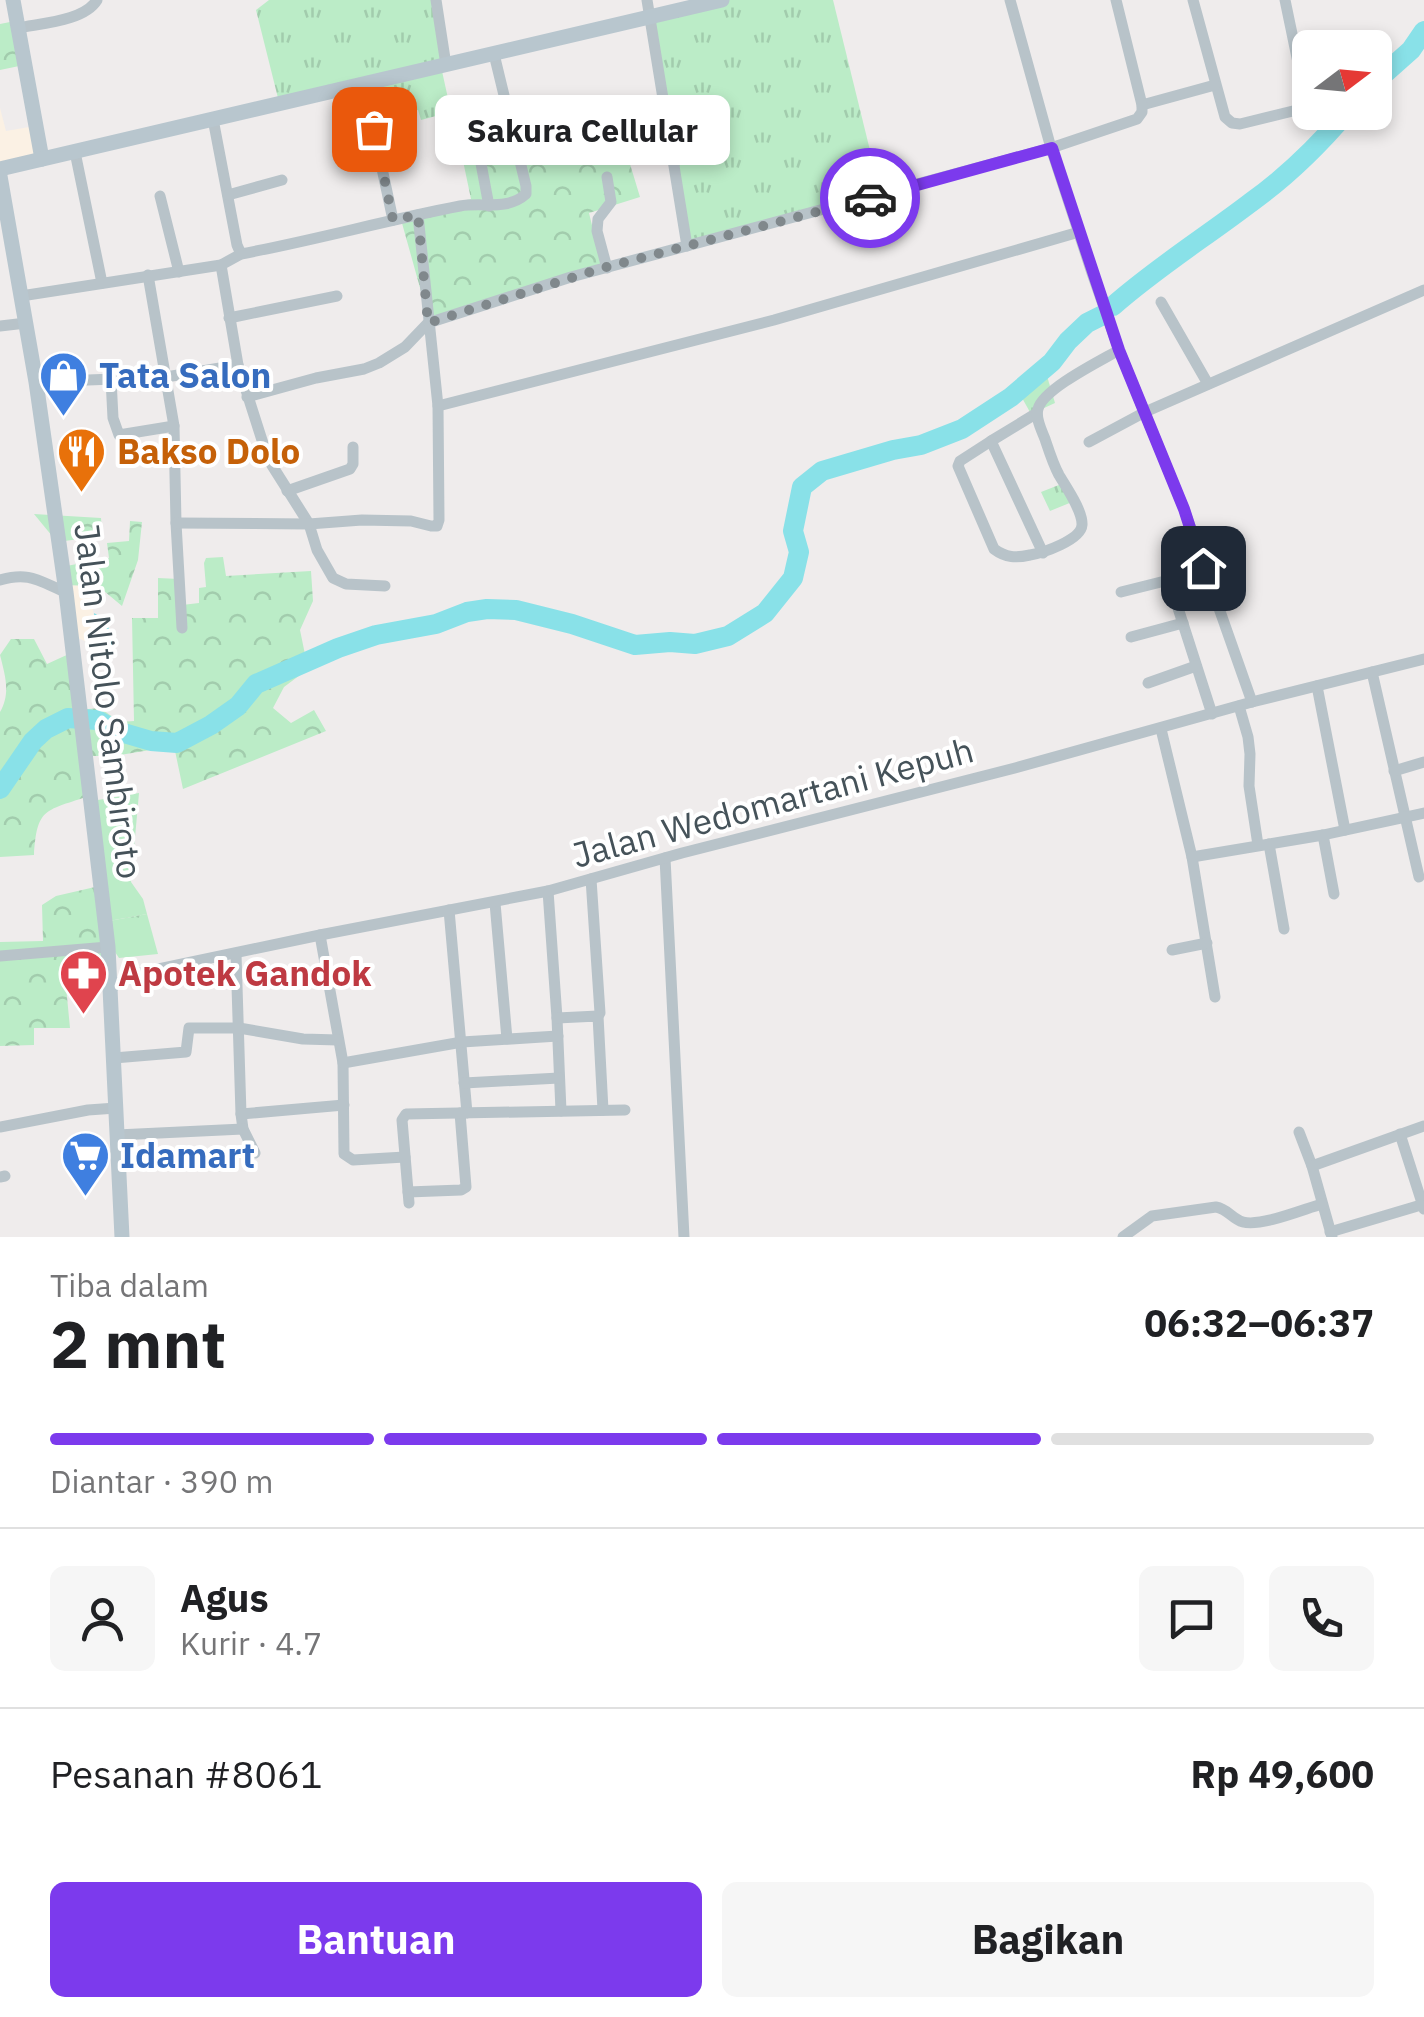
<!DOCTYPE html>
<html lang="id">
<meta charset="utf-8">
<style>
body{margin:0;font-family:"IBM Plex Sans",sans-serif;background:#f6f6f6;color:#202124;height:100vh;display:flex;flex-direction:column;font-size:38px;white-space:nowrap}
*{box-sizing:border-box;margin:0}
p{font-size:32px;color:#757577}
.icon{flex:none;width:55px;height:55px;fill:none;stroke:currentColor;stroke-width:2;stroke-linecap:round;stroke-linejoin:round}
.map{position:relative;height:1237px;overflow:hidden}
.sheet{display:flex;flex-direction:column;background:#fff;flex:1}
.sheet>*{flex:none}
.needle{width:65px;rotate:74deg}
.buttons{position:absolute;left:1292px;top:30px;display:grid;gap:20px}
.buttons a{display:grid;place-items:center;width:100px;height:100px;border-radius:15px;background:#fff;box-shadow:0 5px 15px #0003;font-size:50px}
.pin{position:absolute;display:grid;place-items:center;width:85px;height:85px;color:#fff;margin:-42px;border-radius:20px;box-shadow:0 5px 15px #0006}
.courier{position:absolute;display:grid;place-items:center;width:100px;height:100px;margin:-50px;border:8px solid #7c3aed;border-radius:50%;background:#fff;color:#222;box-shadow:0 2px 12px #0007}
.bubble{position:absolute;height:70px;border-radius:15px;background:#fff;box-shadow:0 5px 15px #0003;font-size:32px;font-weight:700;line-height:70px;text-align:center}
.overview em{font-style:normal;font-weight:700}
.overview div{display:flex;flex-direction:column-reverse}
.overview{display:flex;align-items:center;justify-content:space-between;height:170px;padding:0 50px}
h1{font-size:65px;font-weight:700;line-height:75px}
.bar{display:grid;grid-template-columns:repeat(4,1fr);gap:15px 10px;align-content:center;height:120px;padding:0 50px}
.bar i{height:12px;border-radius:8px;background:#e0e0e0}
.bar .active{background:#7c3aed}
.bar p{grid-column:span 4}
.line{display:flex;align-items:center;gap:25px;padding:0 50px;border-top:2px solid #e0e0e0}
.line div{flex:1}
.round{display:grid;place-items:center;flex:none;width:105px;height:105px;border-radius:15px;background:#f6f6f6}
.primary-button{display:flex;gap:20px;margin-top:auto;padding:20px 50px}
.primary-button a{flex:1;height:115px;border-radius:15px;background:#7c3aed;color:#fff;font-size:40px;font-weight:700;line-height:115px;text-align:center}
.primary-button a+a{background:#f6f6f6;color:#202124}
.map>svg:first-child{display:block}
.commercial{fill:#fbf1e4}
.grass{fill:#bbecc7}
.forest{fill:url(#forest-crowns)}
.park{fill:url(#park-tufts)}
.water{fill:#89e1e8}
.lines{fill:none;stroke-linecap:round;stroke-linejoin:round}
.river{stroke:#89e1e8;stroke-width:20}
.street{stroke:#b8c3c9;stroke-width:11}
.secondary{stroke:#b8c6ce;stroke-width:15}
.done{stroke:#80888c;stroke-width:10;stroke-dasharray:0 18}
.route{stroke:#7c3aed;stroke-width:12}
.labels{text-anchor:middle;stroke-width:8;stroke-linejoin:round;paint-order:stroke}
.shop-label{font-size:35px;font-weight:bold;fill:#366cbe;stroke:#fff;text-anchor:start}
.food-label{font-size:35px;font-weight:bold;fill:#c56008;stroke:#fff;text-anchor:start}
.street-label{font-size:35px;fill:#455259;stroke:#fff}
.health-label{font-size:35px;font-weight:bold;fill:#be3a42;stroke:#fff;text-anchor:start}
</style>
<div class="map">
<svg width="1424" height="1237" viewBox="0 0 1424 1237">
<defs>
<pattern id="forest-crowns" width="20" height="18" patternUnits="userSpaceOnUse" patternTransform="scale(2.5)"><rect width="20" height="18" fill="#bbecc7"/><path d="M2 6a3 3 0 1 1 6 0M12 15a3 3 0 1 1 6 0" fill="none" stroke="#a2ccad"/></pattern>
<pattern id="park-tufts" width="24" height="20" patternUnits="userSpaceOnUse" patternTransform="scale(2.5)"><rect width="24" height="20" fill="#bbecc7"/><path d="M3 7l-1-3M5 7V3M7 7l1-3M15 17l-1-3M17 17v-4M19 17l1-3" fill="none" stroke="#a2ccad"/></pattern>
</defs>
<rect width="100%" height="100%" fill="#efecec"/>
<!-- commercial -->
<g class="commercial">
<polygon points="0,108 6,131 35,126 39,153 0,163"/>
<polygon points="63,585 90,586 96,634 89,643 69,634"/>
</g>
<!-- grass -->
<polygon class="grass" points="139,793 131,882 143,899 147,914 109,921 92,801"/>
<!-- forest -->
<g class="forest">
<polygon points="20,20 24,65 0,70 0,24"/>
<polygon points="583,102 594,121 617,121 640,197 589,213 602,266 429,320 400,216 471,199 458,137"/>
<polygon points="34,514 101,518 102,536 57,542"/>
<polygon points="130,521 142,522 138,560 122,606 98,586 63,585 61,567 109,558 107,543 129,541"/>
<path d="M223,557L226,576L311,571L313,601L300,630L308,669L284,687L273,708L291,723L314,710L326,731L183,789L174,746L114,756H82L86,797C44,811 37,809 34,855L0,857V712C11,693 5,675 0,655L11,639H34L47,664L71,653L77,710L100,708L120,722L134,721L132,618H158V578L179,579L182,605L199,603V588L206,587L204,563L206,558Z"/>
<polygon points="95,887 107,963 64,966 70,1028 34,1028 34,1045 0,1046 0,942 43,941 42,905 56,896"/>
</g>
<!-- park -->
<g class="park">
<polygon points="269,0 435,0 443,59 278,98 256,10"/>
<polygon points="724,0 833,0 881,195 687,246 650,18"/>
<polygon points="440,62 451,112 421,120 418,110 372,120 364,80"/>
<polygon points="1047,376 1055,403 1031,414 1021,396"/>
<polygon points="1064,483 1072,502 1050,511 1041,492"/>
<polygon points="147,914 158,954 119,958 111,946 109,921"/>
</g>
<!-- water -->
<path class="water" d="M94,613C113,623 112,639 113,659L94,651L89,643L96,634Z"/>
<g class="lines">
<!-- river -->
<g class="river">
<polyline points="1375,82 1411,50 1424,31"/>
<path d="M1113,306C1156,268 1204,238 1250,203C1285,178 1319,145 1347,112"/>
<polyline points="0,789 33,741 46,729 68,718 97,720 117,731 151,741 177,743 211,725 238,706 256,684 338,648 376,635 436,624 467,612 487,609 516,610 572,624 635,645 670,642 695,644 728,636 765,613 793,578 799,552 793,531 802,487 822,471 893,450 921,445 962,429 1011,397 1052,362 1068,341 1087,323 1103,315"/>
</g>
<!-- street -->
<g class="street">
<polyline points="436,0 446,65"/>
<polyline points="647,0 687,246"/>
<polyline points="1010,0 1051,148 1092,273 1119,350 1184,509 1252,702"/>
<polyline points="1193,0 1225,117 1232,123 1240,124 1297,110 1306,101 1285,0"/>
<path d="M18,28C42,23 84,21 97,0"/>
<polyline points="364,84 393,220"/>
<polyline points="1142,105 1215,85"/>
<polyline points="213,119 237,245 241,254"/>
<polyline points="476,137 489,206"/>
<polyline points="75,152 102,283"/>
<polyline points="607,177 611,202 598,219 597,231 607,268"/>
<polyline points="228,195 282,180"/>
<polyline points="160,196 179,272"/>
<polyline points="221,265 238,365 268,459 309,524 317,550 333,578 346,584 385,586"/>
<polyline points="148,275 174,426 176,523 182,628"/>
<path d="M21,296L221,265L241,254C315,240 387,220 460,206C483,202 507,211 526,194V186L494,54"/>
<polyline points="1161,302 1208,384"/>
<polyline points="229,318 337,296"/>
<polyline points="0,326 26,323"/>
<polyline points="111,379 113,418 119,435 174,426"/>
<polyline points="36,382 166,377 238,365"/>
<polyline points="247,397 316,378 364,369 379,363 405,347 428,323 571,277 1051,148 1137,119 1142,112 1142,105 1116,0"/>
<polyline points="438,406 774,320 1079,232"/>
<polyline points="1037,413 991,441 1043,553"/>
<path d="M991,441L960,461L958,466L994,549C1006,558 1016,558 1030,555C1043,553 1081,540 1082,525C1083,511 1066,487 1059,475C1053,464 1049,451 1045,439C1042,431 1035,418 1038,409C1043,389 1100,361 1119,350"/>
<polyline points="1089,442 1145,412 1424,290"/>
<polyline points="287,491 350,469 353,464 353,447"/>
<polyline points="176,523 309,524 362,520 411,521 431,526 437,526 439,520 438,406 418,215"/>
<path d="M0,580C30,571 40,582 66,592"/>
<polyline points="1169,580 1203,568"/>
<polyline points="1121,592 1169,580 1212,714"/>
<polyline points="1131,637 1183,623"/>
<polyline points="1372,672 1419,877"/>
<polyline points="1148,683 1196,666"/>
<polyline points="1317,686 1345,830"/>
<polyline points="1239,706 1248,737 1250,754 1249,786 1258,845"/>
<polyline points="1161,729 1192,857 1215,997"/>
<polyline points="1394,771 1424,762"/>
<polyline points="1323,835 1334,894"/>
<polyline points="1269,844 1284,929"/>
<polyline points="1192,857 1323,835 1424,813"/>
<polyline points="665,858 684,1237"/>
<polyline points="591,879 600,1013 598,1016"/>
<polyline points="548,891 557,1018 561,1111"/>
<polyline points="495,903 507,1039"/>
<polyline points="449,910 467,1113"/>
<polyline points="320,935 343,1063 344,1154 353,1160 405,1157"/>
<polyline points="1172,950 1207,943"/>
<polyline points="236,954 241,1114 243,1129 255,1153"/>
<polyline points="0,956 108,947"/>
<polyline points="110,989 130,975 320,935 548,891 682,853 1015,768 1252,702 1424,659"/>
<polyline points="557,1018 598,1016 603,1110"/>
<polyline points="114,1058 186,1052 189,1028 239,1028 303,1039 338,1040"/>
<polyline points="343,1063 462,1042 558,1036"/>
<polyline points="464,1083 559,1078"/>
<polyline points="241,1114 344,1105"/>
<polyline points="0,1127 88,1110 116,1108"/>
<polyline points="1299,1132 1312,1166 1332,1237"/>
<polyline points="1400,1134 1424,1209"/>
<polyline points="117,1135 243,1129"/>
<polyline points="1312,1166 1424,1126"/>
<polyline points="0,1177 5,1176"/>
<polyline points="408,1192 461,1190 466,1187 460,1113"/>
<polyline points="409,1203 402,1120 406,1114 625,1110"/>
<polyline points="1330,1232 1421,1205"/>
<path d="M1123,1237L1152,1216L1216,1207C1228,1209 1232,1219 1243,1222C1261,1227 1304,1209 1322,1204"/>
</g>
<!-- secondary -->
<g class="secondary">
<polyline points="13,0 42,159"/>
<polyline points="0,169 722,0"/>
<polyline points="0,176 36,382 66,592 108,947 122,1237"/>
</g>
</g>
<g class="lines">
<!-- done -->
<polyline class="done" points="374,129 393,220 418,215 428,323 603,268 870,198"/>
<!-- route -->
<polyline class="route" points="870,198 1052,148 1119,350 1184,509 1203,568"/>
</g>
<!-- icons -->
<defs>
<symbol id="shop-pin" viewBox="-11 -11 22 30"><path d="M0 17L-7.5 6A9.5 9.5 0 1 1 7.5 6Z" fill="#3f7fe0" stroke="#fff"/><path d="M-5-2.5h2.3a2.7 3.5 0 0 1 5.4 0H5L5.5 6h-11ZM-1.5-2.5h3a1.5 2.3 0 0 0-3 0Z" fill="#fff"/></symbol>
<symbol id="restaurant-pin" viewBox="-11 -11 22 30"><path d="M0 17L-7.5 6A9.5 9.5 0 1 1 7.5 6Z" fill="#e8710a" stroke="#fff"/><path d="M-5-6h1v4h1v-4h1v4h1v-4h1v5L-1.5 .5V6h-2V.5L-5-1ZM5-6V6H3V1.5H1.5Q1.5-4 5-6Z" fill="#fff"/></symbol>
<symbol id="pharmacy-pin" viewBox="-11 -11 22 30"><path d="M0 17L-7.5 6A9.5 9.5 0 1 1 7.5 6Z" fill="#e0444e" stroke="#fff"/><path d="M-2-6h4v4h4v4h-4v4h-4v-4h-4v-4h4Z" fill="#fff"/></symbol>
<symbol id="supermarket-pin" viewBox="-11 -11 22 30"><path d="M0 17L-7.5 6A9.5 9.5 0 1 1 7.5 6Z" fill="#3f7fe0" stroke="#fff"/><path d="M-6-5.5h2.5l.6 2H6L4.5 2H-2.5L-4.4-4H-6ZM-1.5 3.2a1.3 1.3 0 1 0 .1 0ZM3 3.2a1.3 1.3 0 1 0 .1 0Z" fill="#fff"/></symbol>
</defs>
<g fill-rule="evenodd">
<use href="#shop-pin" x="36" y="348" width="55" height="75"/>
<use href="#restaurant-pin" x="54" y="424" width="55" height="75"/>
<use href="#pharmacy-pin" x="56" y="946" width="55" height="75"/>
<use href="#supermarket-pin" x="58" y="1128" width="55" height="75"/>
</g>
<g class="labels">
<!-- shop labels -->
<g class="shop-label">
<text x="99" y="388">Tata Salon</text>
<text x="120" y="1168">Idamart</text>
</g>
<!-- food labels -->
<g class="food-label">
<text x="117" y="464">Bakso Dolo</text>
</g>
<!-- street labels -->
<g class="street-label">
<text transform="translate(108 701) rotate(83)" y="12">Jalan Nitolo Sambiroto</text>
<text transform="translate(773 803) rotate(-15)" y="12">Jalan Wedomartani Kepuh</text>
</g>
<!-- health labels -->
<g class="health-label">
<text x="118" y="986">Apotek Gandok</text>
</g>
</g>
</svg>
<div class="buttons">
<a><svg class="needle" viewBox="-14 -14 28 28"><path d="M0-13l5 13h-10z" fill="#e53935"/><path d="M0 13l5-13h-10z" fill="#757577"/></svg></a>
</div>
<div class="pin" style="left:374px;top:129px;background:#ea580c"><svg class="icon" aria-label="bag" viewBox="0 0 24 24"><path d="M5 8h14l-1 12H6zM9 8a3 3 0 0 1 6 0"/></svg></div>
<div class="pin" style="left:1203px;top:568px;background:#1f2937"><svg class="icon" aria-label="home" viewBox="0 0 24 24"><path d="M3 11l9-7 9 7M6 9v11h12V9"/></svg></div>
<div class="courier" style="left:870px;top:198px"><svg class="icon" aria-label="car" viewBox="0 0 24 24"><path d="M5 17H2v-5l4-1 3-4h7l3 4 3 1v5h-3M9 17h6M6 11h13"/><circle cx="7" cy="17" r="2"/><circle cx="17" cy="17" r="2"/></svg></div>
<div class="bubble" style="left:435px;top:95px;width:295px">Sakura Cellular</div>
</div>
<section class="sheet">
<div class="overview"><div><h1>2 mnt</h1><p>Tiba dalam</p></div><em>06:32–06:37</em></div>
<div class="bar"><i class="active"></i><i class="active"></i><i class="active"></i><i></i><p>Diantar · 390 m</p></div>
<div class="line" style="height:180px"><a class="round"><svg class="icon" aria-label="person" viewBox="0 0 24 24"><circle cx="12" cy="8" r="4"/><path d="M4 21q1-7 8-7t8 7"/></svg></a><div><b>Agus</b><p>Kurir · 4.7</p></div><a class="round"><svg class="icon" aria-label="chat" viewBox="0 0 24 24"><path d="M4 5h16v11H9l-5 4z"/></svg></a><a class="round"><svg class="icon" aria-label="phone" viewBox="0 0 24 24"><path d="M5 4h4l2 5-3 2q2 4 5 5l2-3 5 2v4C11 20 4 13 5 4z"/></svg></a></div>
<div class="line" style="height:130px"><div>Pesanan #8061</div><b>Rp 49,600</b></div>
<div class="primary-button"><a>Bantuan</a><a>Bagikan</a></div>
</section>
